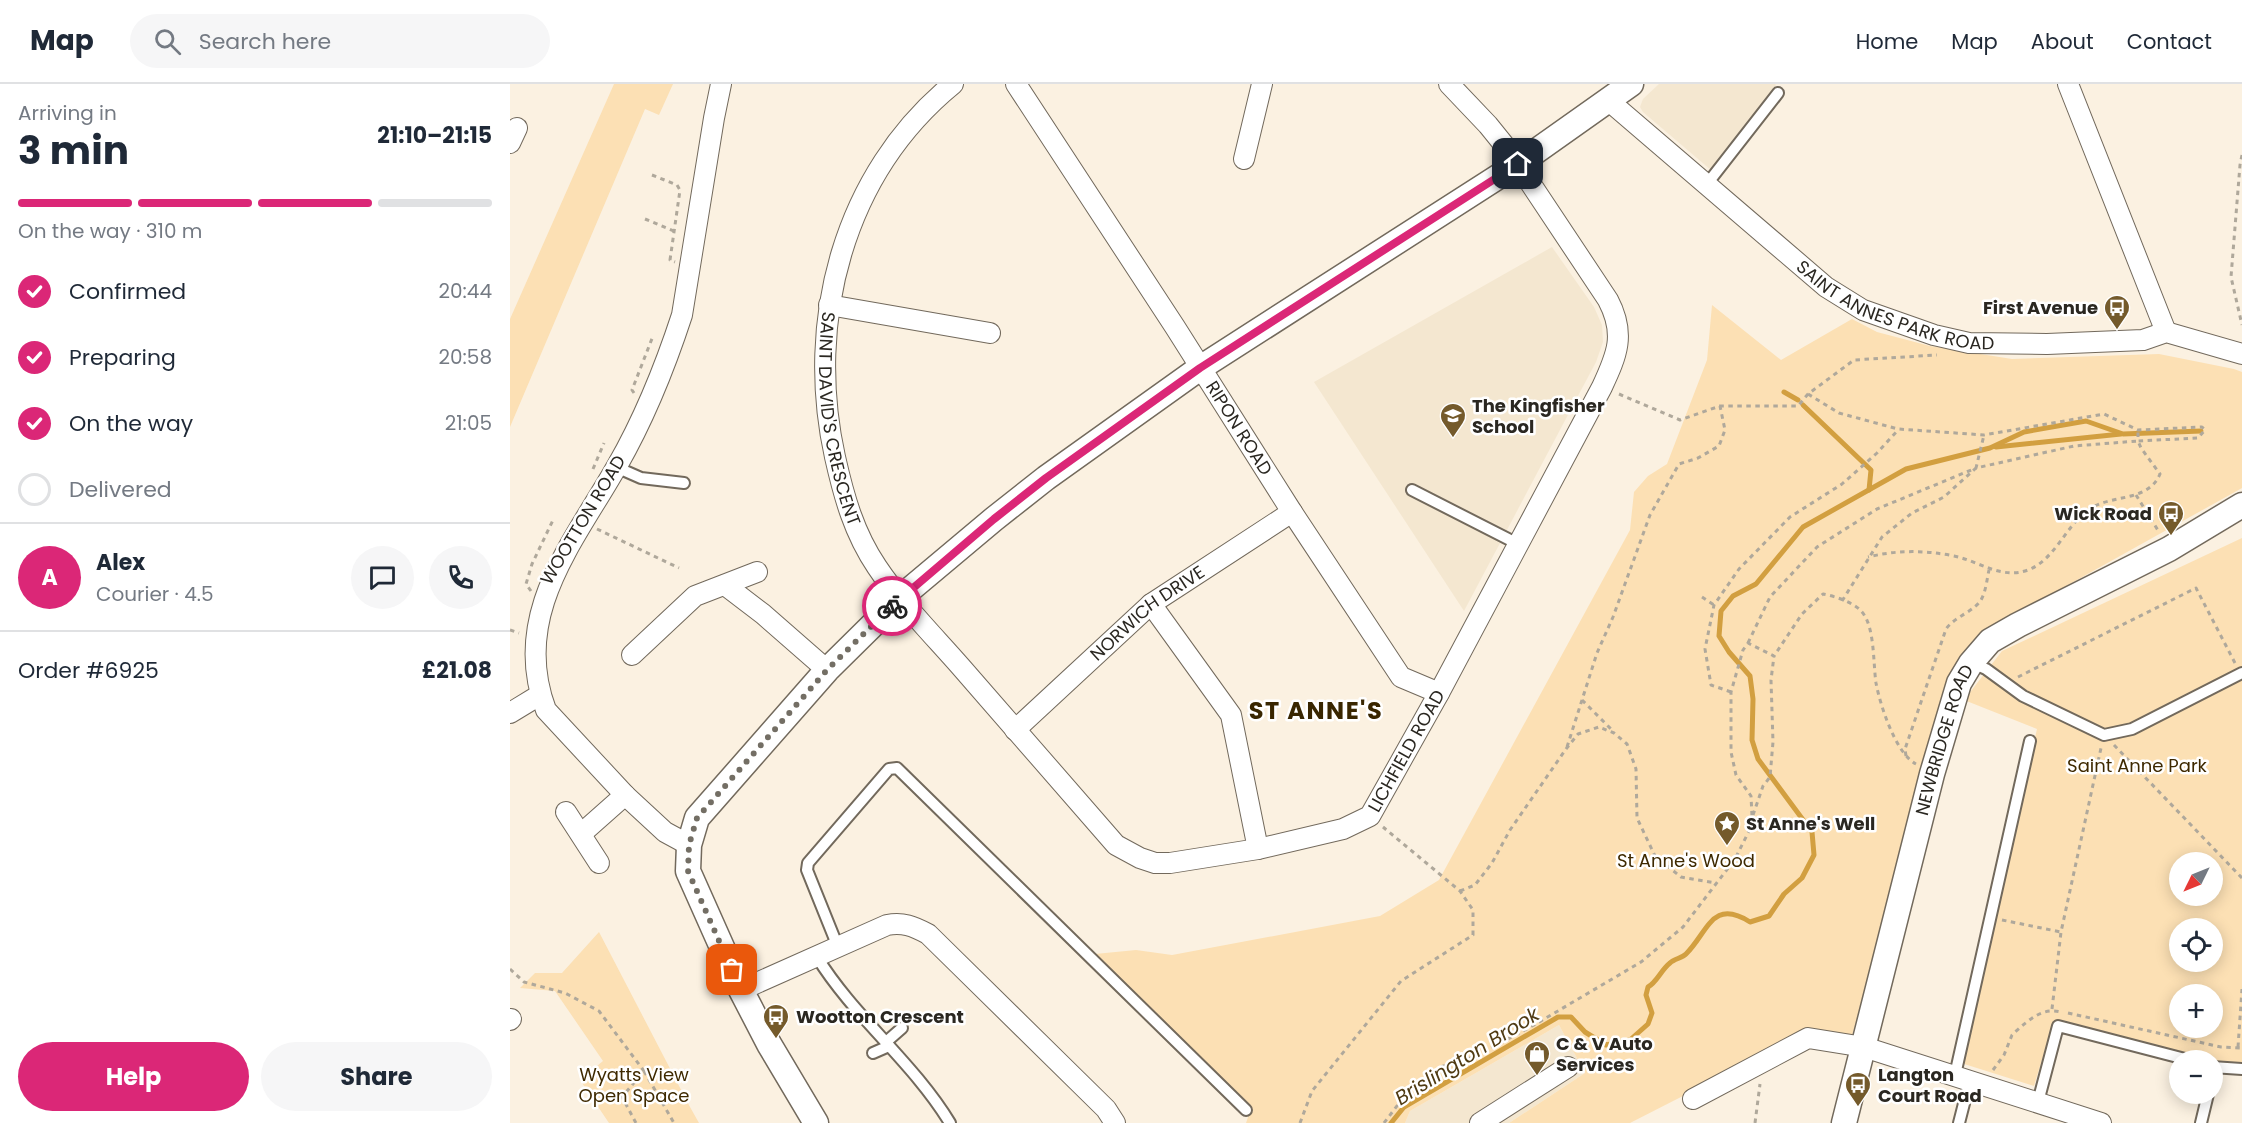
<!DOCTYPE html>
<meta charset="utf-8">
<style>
body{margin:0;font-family:Poppins,sans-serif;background:#f6f6f7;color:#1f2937;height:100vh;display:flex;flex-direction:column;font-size:22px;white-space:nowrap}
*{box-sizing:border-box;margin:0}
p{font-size:20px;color:#747a83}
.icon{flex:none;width:33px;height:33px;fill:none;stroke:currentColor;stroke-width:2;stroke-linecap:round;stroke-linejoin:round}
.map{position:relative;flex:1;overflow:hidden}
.panel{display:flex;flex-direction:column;background:#fff;width:510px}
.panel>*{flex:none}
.needle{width:39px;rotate:227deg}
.fabs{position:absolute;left:1659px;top:768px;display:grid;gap:12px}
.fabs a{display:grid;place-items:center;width:54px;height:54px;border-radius:50%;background:#fff;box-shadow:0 3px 15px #0003;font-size:30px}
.pin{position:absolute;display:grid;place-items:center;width:51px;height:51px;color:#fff;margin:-26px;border-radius:12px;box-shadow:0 3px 9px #0006}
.courier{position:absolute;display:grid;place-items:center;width:60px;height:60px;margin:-30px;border:4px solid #db2777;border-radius:50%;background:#fff;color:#222;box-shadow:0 2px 8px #0007}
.summary em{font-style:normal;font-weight:700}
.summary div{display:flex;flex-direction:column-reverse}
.summary{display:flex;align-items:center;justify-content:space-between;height:102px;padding:0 18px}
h1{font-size:39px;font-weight:700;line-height:45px}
.bar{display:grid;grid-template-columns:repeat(4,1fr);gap:9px 6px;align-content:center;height:72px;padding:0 18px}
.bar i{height:8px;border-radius:4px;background:#e0e1e3}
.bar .selected{background:#db2777}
.bar p{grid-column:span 4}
.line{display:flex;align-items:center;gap:15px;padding:0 18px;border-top:2px solid #e0e1e3}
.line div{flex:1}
.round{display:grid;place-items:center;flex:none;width:63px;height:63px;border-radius:32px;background:#f6f6f7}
ol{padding:0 18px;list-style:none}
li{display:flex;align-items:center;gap:18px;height:66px}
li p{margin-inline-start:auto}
li .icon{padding:6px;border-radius:50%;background:#db2777;color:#fff;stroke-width:4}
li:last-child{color:#747a83}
li i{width:33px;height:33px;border:3px solid #e0e1e3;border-radius:50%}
.button{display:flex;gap:12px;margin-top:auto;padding:12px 18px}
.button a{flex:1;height:69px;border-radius:36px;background:#db2777;color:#fff;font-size:24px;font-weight:700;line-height:69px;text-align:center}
.button a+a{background:#f6f6f7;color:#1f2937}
header{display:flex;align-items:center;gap:36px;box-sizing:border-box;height:84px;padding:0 30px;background:#fff;border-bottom:2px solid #e0e1e3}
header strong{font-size:28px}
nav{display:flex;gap:33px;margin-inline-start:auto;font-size:21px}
.search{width:420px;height:54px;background:#f6f6f7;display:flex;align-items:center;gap:15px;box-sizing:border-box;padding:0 21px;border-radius:33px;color:#747a83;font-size:22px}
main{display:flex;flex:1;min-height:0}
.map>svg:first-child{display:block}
.built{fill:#f4e7d0}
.green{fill:#fce0b4;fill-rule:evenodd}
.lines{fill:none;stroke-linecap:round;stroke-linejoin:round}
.stream{stroke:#d29f40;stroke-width:5}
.service-casing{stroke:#72695c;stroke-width:14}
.minor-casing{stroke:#72695c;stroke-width:22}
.tertiary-casing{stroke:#72695c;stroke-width:27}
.path{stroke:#afa89b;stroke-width:3;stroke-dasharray:4.5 4.5;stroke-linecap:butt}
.service{stroke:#fff;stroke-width:10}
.minor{stroke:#fff;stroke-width:20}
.tertiary{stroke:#fff;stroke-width:24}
.done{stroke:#736e64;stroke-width:6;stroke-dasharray:0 10.8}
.route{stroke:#db2777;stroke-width:8}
.labels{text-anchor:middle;stroke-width:5;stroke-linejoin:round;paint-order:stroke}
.street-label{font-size:18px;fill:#2a2721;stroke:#fff}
.poi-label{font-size:18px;font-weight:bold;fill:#2a2721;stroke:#fff;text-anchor:start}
.park-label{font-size:18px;fill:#3e2900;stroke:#fff}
.water-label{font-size:20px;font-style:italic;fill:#503b13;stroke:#fff}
.district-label{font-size:24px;font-weight:bold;letter-spacing:1.5px;fill:#392600;stroke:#fff}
</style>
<header>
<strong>Map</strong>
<div class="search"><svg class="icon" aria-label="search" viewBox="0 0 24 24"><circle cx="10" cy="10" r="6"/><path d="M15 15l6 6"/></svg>Search here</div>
<nav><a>Home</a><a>Map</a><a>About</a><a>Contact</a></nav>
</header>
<main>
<section class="panel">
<div class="summary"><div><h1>3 min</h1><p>Arriving in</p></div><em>21:10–21:15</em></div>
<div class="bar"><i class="selected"></i><i class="selected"></i><i class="selected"></i><i></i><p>On the way · 310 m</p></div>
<ol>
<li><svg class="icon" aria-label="check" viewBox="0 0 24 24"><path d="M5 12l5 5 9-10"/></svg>Confirmed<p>20:44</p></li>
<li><svg class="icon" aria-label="check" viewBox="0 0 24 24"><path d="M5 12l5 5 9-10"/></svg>Preparing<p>20:58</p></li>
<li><svg class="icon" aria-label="check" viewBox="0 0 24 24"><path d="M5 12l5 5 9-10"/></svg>On the way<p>21:05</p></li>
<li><i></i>Delivered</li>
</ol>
<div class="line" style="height:108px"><b class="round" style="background:#db2777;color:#fff">A</b><div><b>Alex</b><p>Courier · 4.5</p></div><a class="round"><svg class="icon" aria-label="chat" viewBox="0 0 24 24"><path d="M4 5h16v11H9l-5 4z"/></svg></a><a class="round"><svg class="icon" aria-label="phone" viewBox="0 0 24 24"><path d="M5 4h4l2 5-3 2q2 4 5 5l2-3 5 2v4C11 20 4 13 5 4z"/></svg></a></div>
<div class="line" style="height:78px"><div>Order #6925</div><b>£21.08</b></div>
<div class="button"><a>Help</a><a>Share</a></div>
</section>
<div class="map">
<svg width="1732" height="1039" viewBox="0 0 1732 1039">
<rect width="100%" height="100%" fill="#fbf1e1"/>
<!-- built -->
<g class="built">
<polygon points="1149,0 1265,0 1266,1 1201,86 1133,28 1130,23 1133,15"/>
<polygon points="1042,163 1084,223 1092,241 1093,258 1086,278 954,527 804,298"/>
<polygon points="1049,941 1075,989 999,1039 895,1039 900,1027"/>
</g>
<!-- green -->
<g class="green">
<polygon points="104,0 163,0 149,31 135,25 0,343 0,235"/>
<polygon points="1202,221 1271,276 1342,235 1367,248 1420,262 1502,275 1649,270 1724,285 1732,288 1732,404 1477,546 1455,567 1447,585 1341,955 1277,959 1120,1039 999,1039 1075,989 1049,941 900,1027 895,1039 736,1039 741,1024 585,870 626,866 662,871 870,832 929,796 1120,446 1124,408 1138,392 1157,380 1197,276"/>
<path d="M1732,454V982L1703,980L1702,976H1691L1543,939L1524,1002L1451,979L1527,645L1454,616L1492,567ZM1670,778H1702V812H1670ZM1670,844H1702V878H1670ZM1670,910H1702V944H1670Z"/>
<polygon points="89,848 180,1023 189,1039 99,1039 70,996 93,977 45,907 10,904 25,889 52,889"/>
</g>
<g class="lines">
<!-- stream -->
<g class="stream">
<polyline points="1274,308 1288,316"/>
<polyline points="1293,321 1361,386 1359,406"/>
<polyline points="1486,363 1611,350"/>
<path d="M881,1039L894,1023L1048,933H1061L1075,948L1096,961L1120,956L1138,940L1142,929L1136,911L1138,903C1147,898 1151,886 1160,879C1164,875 1172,874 1176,870C1198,848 1202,814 1240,838L1259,832L1274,810L1292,794L1304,771L1302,748L1248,675L1242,656L1243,615L1240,592L1219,568L1209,552L1211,527L1223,512L1246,500L1293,443L1396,385L1480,364L1514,348L1576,337L1613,350L1691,347"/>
</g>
<defs>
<g id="service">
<polyline points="1197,100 1268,9"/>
<polyline points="106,383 131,394 174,399"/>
<polyline points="902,406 1008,460"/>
<polyline points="1462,579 1476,585 1513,612 1594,651 1622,645 1732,589"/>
<polyline points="328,863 297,786 298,779 379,685 387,684 736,1026"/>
<path d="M307,873C344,933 403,978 440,1039"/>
<polyline points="376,958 392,944"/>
<polyline points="363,969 379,962"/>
<polyline points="1702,983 1732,985"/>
<polyline points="1445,991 1520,657"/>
<polyline points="1528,1018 1548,942 1679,976"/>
<polyline points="1449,1039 1460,996"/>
<polyline points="1691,1039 1698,1010"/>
</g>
<g id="minor">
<path id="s1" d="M443,0C333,90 295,237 325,373C334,413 344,449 367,483C391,519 423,551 451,583C503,643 555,702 606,761L630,774L645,779H660L748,765L833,745L860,732L929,609L1092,303C1107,271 1116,250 1098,216L999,67L978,41L939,0"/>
<path id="s2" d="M506,0L665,243L782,428L891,593L929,609"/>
<polyline points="1558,0 1656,248"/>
<path id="s3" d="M1099,17L1316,203L1353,226L1424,251L1459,259L1537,260L1633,256L1656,248L1732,270"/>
<polyline points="0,59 7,44"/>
<polyline points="734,75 752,0"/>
<polyline points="319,221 480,249"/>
<polyline points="215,501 253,530 317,586"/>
<polyline points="641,520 721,631 748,765"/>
<polyline points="122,571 185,512 247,488"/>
<polyline points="0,629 28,612"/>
<path id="s4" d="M505,646L641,520L782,428"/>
<polyline points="56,728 89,779"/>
<polyline points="71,750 115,711"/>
<path d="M179,761L155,748L115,711L36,626C0,531 64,458 107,382C134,335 155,283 172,231L204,34L211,0"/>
<path d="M231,906L377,841C393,838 403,842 418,850L596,1025L605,1039"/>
<polyline points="0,936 1,935"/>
<polyline points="1183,1015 1298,954 1354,963 1591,1039"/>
<polyline points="970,1039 1058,983"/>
</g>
<g id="tertiary">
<polyline points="306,1039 259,960 231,906 178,787 179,761 187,734 317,586 391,513 484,435 536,394 690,284 1008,80 1121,0"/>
<path id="s5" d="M1334,1039L1422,690L1449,599L1461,579L1480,557L1508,541L1659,465L1732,421"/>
</g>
</defs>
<!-- service casing -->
<use href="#service" class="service-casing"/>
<!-- minor casing -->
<use href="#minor" class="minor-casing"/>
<!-- tertiary casing -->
<use href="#tertiary" class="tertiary-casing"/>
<!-- path -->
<g class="path">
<polyline points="1732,71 1730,81 1721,193 1732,241"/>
<polyline points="142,91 167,101 170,106 160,176 165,178"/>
<polyline points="135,135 166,148"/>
<polyline points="124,309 122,306 143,252"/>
<polyline points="1109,310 1170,336 1210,322 1288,322 1298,310 1344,276 1427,271"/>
<polyline points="1298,310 1329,329 1388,345 1474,351 1594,330 1628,346 1692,343 1695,346 1688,354 1628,357 1628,346"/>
<polyline points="83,385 94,359"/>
<polyline points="1626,411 1649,448"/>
<polyline points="87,445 169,484"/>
<polyline points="21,507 16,500 22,480 44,434"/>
<polyline points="1192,513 1204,521"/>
<path d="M1332,517L1372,453L1402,429L1434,413L1466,384L1564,362L1628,357L1631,364L1650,390C1639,417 1604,411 1583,423C1557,437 1547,475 1518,486C1491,496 1469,477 1444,472C1414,466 1387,466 1358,473"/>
<polyline points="0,546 9,549"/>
<polyline points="1238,559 1260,513 1307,463 1367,425 1466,384 1474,351"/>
<polyline points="1508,593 1686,504 1725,579"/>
<polyline points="1221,608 1201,601 1195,565 1204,521 1229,485 1280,433 1332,400 1367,369 1388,346"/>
<polyline points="1072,616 1103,647"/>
<polyline points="1604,661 1732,794"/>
<polyline points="1057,663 1087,569 1103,533 1140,431 1169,380 1188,374 1209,362 1215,346 1210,322"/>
<path d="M1396,672L1395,665L1436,545C1445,532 1466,527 1472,514C1476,506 1477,495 1479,486"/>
<polyline points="1243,731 1253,702 1260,693 1263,658 1261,596 1264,572"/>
<polyline points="950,807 965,801 982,779 1000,746 1056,665 1068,650 1089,643 1104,649 1117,660 1126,685 1127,734 1145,772 1171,793 1206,799"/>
<polyline points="1492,836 1551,848"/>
<polyline points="0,885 14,898 55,909 89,927 134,987 112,1013 126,1039"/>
<polyline points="1542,925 1551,848 1591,664"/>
<polyline points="1558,929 1711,963 1732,964"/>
<polyline points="1728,963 1732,905"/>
<path d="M1483,986L1494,971L1502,951L1505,948C1519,936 1532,923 1551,928"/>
<polyline points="134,987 164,1039"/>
<polyline points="790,1039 802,1007 891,897 963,851 963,826 950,807 873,743"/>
<path d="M874,1039L896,1010L930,983L964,973L1024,941L1131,878L1173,843L1225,775L1240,745L1242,732L1241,712L1226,691L1221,668V608L1233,566L1238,559L1264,572L1292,530L1313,510C1324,512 1343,518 1351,527C1365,541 1363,579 1366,599C1370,621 1386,670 1406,680"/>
<polyline points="1245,1039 1250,1000"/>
</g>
<!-- service -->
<use href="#service" class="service"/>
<!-- minor -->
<use href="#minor" class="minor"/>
<!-- tertiary -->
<use href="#tertiary" class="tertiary"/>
</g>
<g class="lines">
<!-- done -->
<polyline class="done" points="222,886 178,787 179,761 187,734 317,586 382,522"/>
<!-- route -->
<polyline class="route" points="382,522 484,435 536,394 690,284 1008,80"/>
</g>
<!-- icons -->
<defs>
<symbol id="bus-pin" viewBox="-11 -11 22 30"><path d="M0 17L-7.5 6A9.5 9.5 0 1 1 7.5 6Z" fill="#745a2b" stroke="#fff"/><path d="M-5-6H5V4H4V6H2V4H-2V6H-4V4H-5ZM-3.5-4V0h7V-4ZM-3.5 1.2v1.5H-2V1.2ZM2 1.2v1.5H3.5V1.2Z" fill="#fff"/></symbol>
<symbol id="school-pin" viewBox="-11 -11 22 30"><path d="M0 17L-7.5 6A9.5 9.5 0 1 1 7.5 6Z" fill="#745a2b" stroke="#fff"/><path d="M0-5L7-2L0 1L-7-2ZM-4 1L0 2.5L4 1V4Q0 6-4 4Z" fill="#fff"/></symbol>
<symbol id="sight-pin" viewBox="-11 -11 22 30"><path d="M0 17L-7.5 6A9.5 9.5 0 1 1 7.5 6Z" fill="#745a2b" stroke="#fff"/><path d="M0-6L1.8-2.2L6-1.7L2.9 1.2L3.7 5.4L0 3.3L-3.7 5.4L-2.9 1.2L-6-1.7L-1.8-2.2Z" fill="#fff"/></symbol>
<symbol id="shop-pin" viewBox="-11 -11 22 30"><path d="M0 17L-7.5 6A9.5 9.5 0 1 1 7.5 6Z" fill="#745a2b" stroke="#fff"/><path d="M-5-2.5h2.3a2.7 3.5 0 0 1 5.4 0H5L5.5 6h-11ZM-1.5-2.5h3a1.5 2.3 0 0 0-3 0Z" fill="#fff"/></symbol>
</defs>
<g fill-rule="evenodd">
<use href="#bus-pin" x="1592" y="209" width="30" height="40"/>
<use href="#school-pin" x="928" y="317" width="30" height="40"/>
<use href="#bus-pin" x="1646" y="415" width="30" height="40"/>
<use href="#sight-pin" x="1202" y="725" width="30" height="40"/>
<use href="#bus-pin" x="251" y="918" width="30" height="40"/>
<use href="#shop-pin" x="1012" y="955" width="30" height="40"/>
<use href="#bus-pin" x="1333" y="986" width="30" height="40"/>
</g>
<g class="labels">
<!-- street labels -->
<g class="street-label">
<text dy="6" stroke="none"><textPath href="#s3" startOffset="358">SAINT ANNES PARK ROAD</textPath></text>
<text dy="6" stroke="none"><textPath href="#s1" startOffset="374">SAINT DAVID'S CRESCENT</textPath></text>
<text dy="6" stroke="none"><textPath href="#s2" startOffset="410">RIPON ROAD</textPath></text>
<text transform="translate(73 436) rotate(-59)" y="6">WOOTTON ROAD</text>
<text dy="6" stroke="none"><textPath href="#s4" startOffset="177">NORWICH DRIVE</textPath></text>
<text dy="6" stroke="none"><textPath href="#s5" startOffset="396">NEWBRIDGE ROAD</textPath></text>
<text dy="6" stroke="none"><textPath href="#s1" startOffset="1236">LICHFIELD ROAD</textPath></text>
</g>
<!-- poi labels -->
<g class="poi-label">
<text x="1588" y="230" text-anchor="end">First Avenue</text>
<text x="962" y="328">The Kingfisher<tspan x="962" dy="21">School</tspan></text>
<text x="1642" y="436" text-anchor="end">Wick Road</text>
<text x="1236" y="746">St Anne's Well</text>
<text x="286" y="939">Wootton Crescent</text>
<text x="1046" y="966">C &amp; V Auto<tspan x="1046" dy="21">Services</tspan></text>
<text x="1368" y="997">Langton<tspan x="1368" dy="21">Court Road</tspan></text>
</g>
<!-- park labels -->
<g class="park-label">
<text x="1627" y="688">Saint Anne Park</text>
<text x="1176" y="783">St Anne's Wood</text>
<text x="124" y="997">Wyatts View<tspan x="124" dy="21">Open Space</tspan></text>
</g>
<!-- water labels -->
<g class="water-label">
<text transform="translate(957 972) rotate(-32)" y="7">Brislington Brook</text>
</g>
<!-- district labels -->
<g class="district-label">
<text x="806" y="635">ST ANNE'S</text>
</g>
</g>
</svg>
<div class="fabs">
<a><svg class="needle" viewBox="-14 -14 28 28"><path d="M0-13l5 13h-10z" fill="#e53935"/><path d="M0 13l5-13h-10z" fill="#747a83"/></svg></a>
<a><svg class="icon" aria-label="locate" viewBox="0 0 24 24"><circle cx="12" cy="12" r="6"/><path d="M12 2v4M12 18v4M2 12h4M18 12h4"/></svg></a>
<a>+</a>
<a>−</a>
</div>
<div class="pin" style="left:222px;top:886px;background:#ea580c"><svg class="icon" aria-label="bag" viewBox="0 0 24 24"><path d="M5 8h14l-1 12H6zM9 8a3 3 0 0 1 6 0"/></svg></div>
<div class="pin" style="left:1008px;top:80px;background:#1f2937"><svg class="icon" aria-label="home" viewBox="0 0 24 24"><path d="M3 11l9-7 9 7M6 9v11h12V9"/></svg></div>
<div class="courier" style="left:382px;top:522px"><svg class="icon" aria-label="bike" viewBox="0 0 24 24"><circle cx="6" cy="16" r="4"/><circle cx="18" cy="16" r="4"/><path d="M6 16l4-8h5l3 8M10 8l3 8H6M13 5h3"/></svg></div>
</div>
</main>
